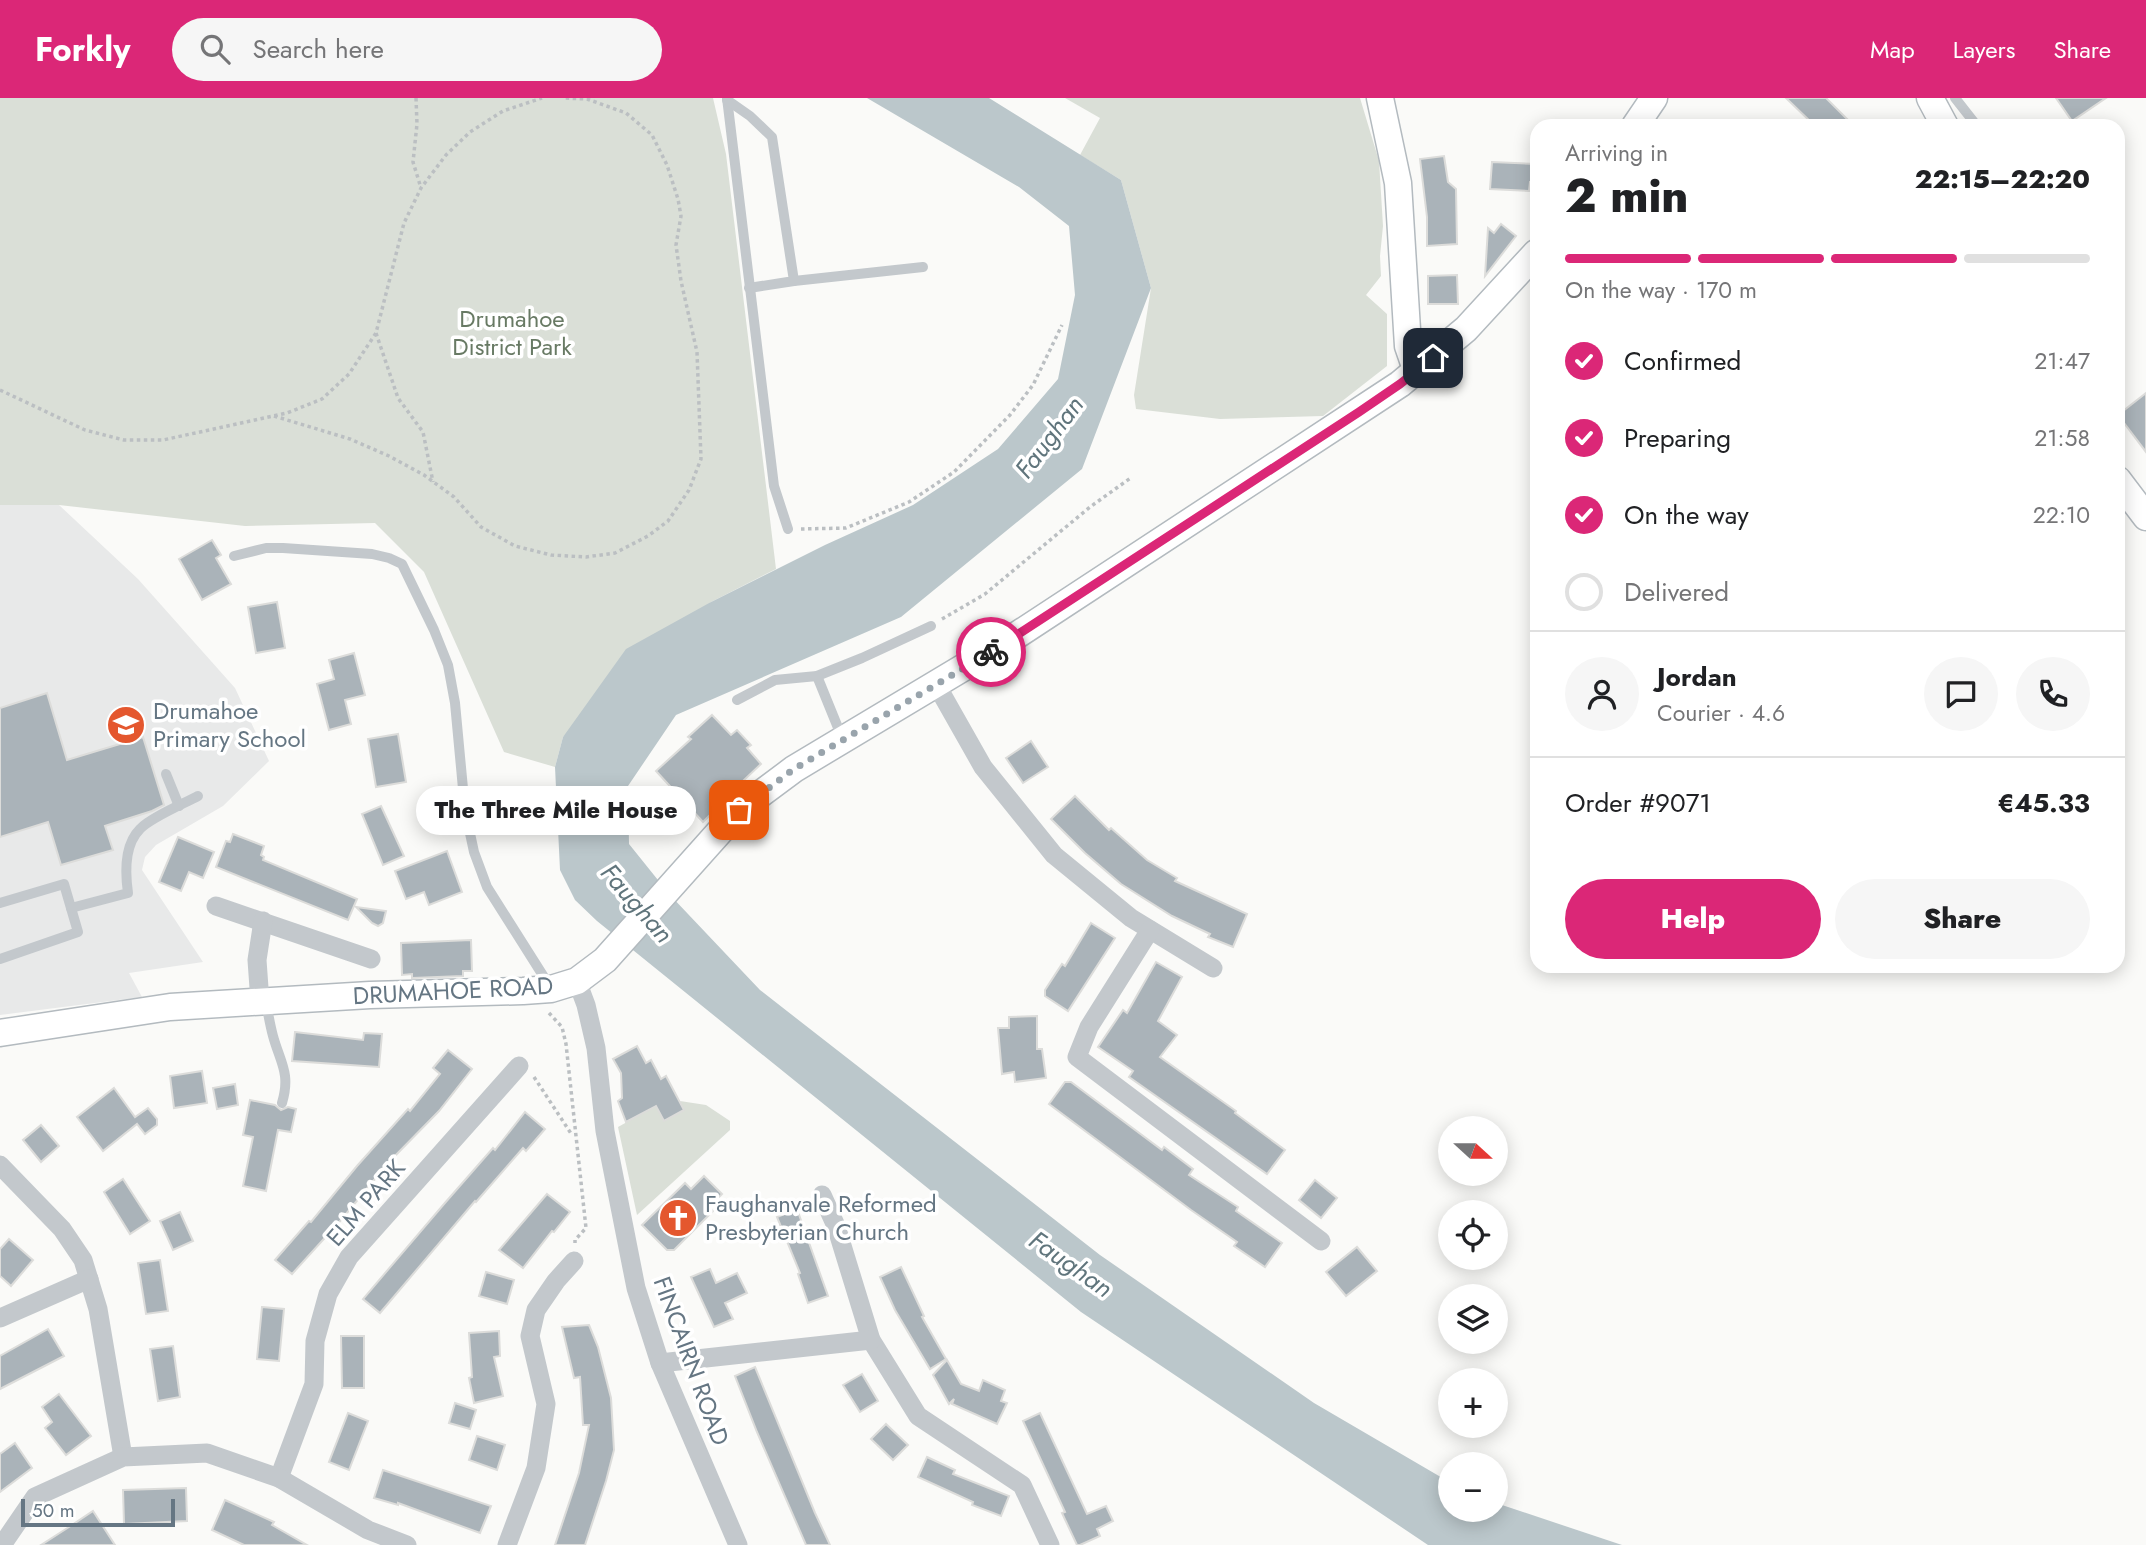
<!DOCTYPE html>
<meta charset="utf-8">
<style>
body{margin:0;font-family:Jost,sans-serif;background:#f6f6f6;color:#202124;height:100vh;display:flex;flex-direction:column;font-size:26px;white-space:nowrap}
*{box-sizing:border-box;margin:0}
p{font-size:23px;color:#757577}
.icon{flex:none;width:38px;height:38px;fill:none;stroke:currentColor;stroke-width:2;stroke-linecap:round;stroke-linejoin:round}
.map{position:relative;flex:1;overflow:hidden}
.side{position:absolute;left:1530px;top:21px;width:595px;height:854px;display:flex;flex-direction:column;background:#fff;border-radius:21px;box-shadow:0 4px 18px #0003}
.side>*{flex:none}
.needle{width:46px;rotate:111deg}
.buttons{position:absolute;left:1438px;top:1018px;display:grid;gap:14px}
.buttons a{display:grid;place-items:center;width:70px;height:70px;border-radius:50%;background:#fff;box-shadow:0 4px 18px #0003;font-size:35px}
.scale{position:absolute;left:21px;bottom:18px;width:154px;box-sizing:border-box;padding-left:7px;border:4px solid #657683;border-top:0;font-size:19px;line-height:24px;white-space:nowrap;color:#657683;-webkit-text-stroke:5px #fff;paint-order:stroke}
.pin{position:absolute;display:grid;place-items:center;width:60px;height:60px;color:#fff;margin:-30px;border-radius:14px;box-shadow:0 4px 10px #0006}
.courier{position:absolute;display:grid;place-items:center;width:70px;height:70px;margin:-35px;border:5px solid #db2777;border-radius:50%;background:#fff;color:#222;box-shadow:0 2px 9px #0007}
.bubble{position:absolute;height:49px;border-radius:24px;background:#fff;box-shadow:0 4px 18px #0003;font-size:23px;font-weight:800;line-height:49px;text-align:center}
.summary em{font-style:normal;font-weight:800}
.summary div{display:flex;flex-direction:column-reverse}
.summary{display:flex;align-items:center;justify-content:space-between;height:119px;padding:0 35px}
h1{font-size:46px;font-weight:800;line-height:52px}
.bar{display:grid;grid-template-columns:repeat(4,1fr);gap:10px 7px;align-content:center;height:84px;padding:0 35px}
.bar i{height:9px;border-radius:5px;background:#e0e0e0}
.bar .active{background:#db2777}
.bar p{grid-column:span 4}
.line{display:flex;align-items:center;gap:18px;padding:0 35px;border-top:2px solid #e0e0e0}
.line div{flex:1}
.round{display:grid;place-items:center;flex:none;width:74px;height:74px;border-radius:37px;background:#f6f6f6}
ol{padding:0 35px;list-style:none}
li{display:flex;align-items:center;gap:21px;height:77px}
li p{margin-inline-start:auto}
li .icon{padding:7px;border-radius:50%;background:#db2777;color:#fff;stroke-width:4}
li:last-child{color:#757577}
li i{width:38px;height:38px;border:4px solid #e0e0e0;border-radius:50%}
.button{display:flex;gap:14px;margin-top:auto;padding:14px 35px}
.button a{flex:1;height:80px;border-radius:42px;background:#db2777;color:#fff;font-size:28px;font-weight:800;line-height:80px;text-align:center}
.button a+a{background:#f6f6f6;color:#202124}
header{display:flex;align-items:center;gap:42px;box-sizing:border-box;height:98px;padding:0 35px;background:#db2777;color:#fff}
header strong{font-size:33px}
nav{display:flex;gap:38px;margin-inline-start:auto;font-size:24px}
.search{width:490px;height:63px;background:#f6f6f6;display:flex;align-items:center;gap:18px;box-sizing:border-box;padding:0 24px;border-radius:38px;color:#757577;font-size:26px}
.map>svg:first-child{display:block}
.built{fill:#e8e9e9}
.green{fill:#dadfd7}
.water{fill:#bbc7cb}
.building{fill:#aab3b9;stroke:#dcdcda;stroke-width:2}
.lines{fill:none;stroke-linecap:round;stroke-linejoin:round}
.secondary-casing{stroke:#b3babf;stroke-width:29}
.path{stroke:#bbbfc2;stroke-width:3.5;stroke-dasharray:3.5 3.5;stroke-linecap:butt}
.lane{stroke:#c3c8cc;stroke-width:10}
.street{stroke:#c3c8cc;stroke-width:19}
.secondary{stroke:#fff;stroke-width:26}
.done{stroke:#99a4ac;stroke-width:7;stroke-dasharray:0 12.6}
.route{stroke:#db2777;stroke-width:9}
.labels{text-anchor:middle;stroke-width:7;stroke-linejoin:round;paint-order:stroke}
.park-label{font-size:24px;fill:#687a64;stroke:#fff}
.poi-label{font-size:24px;fill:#657683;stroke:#fff;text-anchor:start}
.street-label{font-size:24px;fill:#657683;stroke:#fff}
.water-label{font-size:26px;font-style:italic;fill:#60757c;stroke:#fff}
</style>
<header>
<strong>Forkly</strong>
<div class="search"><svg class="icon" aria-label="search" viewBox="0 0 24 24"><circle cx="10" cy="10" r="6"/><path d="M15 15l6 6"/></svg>Search here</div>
<nav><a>Map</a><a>Layers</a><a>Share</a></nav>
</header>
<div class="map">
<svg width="2146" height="1447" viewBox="0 0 2146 1447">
<rect width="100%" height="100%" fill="#fafaf8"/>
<!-- built -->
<polygon class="built" points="0,407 59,407 138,481 235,590 269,663 223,708 156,747 145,759 142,772 203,864 129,875 142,899 0,917"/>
<!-- green -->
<g class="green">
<polygon points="0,0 713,0 726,56 776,471 711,504 563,639 555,669 504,654 424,474 375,425 245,428 59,407 0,407"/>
<polygon points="1065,0 1360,0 1379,63 1383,128 1380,158 1381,178 1366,197 1387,216 1387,268 1323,318 1220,321 1136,311 1134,297 1151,190 1121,82 1080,57 1100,20"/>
<polygon points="680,1003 706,1007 730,1023 730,1032 637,1117 618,1029 656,1008 664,1022 684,1012"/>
</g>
<!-- water -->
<polygon class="water" points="867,0 989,0 1121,82 1151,190 1082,371 901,519 676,617 628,688 629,746 670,797 760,892 1100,1157 1314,1305 1451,1385 1451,1412 1496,1412 1496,1405 1622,1447 1428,1447 1081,1214 597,823 575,802 560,772 555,669 563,639 626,551 711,504 825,447 913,407 998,351 1058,281 1075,197 1069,128 1019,89"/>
<!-- building -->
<g class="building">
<polygon points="1786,0 1826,0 1854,28 1815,28"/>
<polygon points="2056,0 2106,0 2072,23"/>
<polygon points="1444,58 1448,84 1456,91 1457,146 1427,148 1427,119 1420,61"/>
<polygon points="1492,64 1536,66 1536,84 1530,84 1529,93 1490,91"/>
<polygon points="1501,126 1516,138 1485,178 1488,130 1494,135"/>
<polygon points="1457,177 1458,206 1428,206 1428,178"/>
<polygon points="2146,295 2146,354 2118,317"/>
<polygon points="212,442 221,457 216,460 231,486 202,502 179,461"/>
<polygon points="277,504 285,550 256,555 248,509"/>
<polygon points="354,555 365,597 345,602 351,626 329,632 317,586 334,581 329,562"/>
<polygon points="47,595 67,662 143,639 164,707 152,713 105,728 113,752 61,767 48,724 0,739 0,610"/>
<polygon points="712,617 731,637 737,632 751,647 747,650 761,666 725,700 727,702 713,718 711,716 703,724 656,673 691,641 688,639"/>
<polygon points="398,636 406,684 376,689 368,641"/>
<polygon points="1031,643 1048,669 1023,685 1006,660"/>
<polygon points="1075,698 1109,732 1111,730 1147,762 1177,780 1175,783 1247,816 1233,849 1208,839 1210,836 1172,818 1121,786 1085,755 1051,721"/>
<polygon points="381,708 404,758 383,767 362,716"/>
<polygon points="233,736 264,748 261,757 264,759 263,762 357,801 348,822 216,769 226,743 230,744"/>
<polygon points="178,739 214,754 203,780 189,774 181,793 159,784"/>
<polygon points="447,753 462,794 429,807 424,794 406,801 395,773"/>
<polygon points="356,809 386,813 383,825 378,828 372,825"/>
<polygon points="1091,825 1115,840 1068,913 1045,898 1045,892 1062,866 1065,868"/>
<polygon points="471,842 472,873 463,873 463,878 412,880 412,876 402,877 401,845"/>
<polygon points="1156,864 1182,879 1158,923 1177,937 1160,959 1236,1013 1235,1015 1285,1052 1267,1076 1129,979 1133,973 1098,949 1123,912 1127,915"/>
<polygon points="1037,918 1037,951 1042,951 1046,980 1015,984 1014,974 1002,976 998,930 1009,930 1009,919"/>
<polygon points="295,934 363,942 364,935 382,936 379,969 292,963"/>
<polygon points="637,948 646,965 651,962 661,981 666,978 684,1012 664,1023 656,1008 626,1024 618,1003 622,1000 621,975 613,961"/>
<polygon points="448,952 472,971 439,1013 389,1064 341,1122 292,1176 275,1162 309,1123 311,1124 357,1068 408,1011 410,1013 440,976 433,970"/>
<polygon points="202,973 207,1005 174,1010 170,978"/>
<polygon points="1065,984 1071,984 1162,1052 1164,1049 1193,1071 1189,1077 1238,1109 1236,1113 1282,1145 1265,1169 1234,1148 1237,1144 1191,1112 1049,1006"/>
<polygon points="235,986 238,1007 217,1011 213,990"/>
<polygon points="114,990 135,1019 148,1010 157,1021 157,1027 145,1036 137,1026 103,1053 77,1019"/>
<polygon points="250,1002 275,1007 281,1012 288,1009 296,1011 291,1034 278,1032 266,1093 243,1088 253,1039 243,1037"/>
<polygon points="525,1014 545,1031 526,1053 523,1050 476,1104 475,1103 380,1215 363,1201 444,1106 493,1050 495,1052"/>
<polygon points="41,1027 59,1048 41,1064 23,1042"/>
<polygon points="704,1078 722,1096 709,1109 713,1113 674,1152 667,1152 642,1127 685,1085 691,1091"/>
<polygon points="123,1081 150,1123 130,1136 104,1094"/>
<polygon points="1315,1082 1337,1100 1321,1120 1299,1102"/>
<polygon points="547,1096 570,1114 554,1134 552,1133 523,1170 499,1152"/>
<polygon points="797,1111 828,1198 808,1205 798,1176 800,1175 777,1119"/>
<polygon points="180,1114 193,1143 173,1152 160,1123"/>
<polygon points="9,1141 33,1162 11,1188 0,1178 0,1151"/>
<polygon points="1357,1149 1377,1173 1346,1198 1326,1174"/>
<polygon points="160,1162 168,1213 146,1216 138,1165"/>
<polygon points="901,1169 924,1218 922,1219 946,1261 930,1271 895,1212 880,1179"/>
<polygon points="710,1171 716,1185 737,1175 747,1195 725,1205 733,1221 714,1229 691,1179"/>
<polygon points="486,1174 514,1182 507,1206 479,1198"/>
<polygon points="262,1209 284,1211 279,1263 257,1261"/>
<polygon points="589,1227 598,1249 611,1300 614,1352 606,1383 585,1447 555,1447 579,1375 589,1327 583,1327 580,1279 574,1280 562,1229"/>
<polygon points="48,1231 64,1258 0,1291 0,1258"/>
<polygon points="499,1233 500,1258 494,1259 503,1298 474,1305 469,1280 472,1279 469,1235"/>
<polygon points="341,1238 364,1238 364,1290 342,1290"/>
<polygon points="173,1248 180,1299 158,1303 150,1251"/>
<polygon points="947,1262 961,1286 979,1293 983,1282 1005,1292 1001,1303 1007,1305 997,1326 952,1306 954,1301 949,1306 933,1277"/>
<polygon points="755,1269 815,1415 830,1447 806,1447 757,1334 735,1278"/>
<polygon points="862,1276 878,1303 860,1314 843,1287"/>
<polygon points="59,1296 91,1338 66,1357 45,1330 52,1324 42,1309"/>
<polygon points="455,1305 476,1312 470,1331 449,1325"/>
<polygon points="348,1315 368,1323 349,1372 329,1364"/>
<polygon points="1040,1315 1087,1416 1106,1408 1113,1423 1097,1431 1100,1438 1080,1447 1077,1447 1062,1415 1065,1414 1023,1323"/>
<polygon points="886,1326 908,1347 893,1362 871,1341"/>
<polygon points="477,1338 505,1347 497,1372 469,1362"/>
<polygon points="15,1345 32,1370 0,1394 0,1356"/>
<polygon points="927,1359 955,1372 953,1376 1009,1398 1001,1418 972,1407 973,1404 918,1379"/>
<polygon points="383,1372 491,1408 480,1435 398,1405 398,1407 374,1400"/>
<polygon points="186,1390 187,1423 124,1426 123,1392"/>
<polygon points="225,1402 274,1424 272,1427 307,1447 244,1447 212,1432"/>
<polygon points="93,1413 115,1447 41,1447 69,1429"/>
</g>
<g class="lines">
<defs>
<g id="secondary">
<polyline points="1380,0 1398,85 1408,248 1417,274"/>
<polyline points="1930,0 1945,28"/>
<polyline points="1635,28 1654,0"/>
<polyline points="2118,382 2146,419"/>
<polyline points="0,935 170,909 370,897 523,893 551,891 577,883 605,862 739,712 794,671 1011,541 1400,286 1466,231 1536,155"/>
</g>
</defs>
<!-- secondary casing -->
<use href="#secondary" class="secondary-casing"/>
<!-- path -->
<g class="path">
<polyline points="416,0 417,26 413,64 421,90"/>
<polyline points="376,235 398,300 423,334 433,384"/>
<polyline points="0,292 85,332 124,342 163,342 287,315 322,301 349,276 376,235 404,125 421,90 446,57 470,34 503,13 542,0"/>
<polyline points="274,318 350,341 389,358 424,377 454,399 481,429 515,448 551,457 586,459 615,455 648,438 668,423 689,392 701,361 697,254 681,183 676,147 681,118 678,101 667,67 652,37 626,15 587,1 563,0"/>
<polyline points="801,431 846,430 909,404 954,374 1010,317 1033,287 1062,227"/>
<polyline points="942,521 985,496 1090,409 1132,379"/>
<polyline points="549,915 562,929 566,946 586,1130 575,1142 575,1145"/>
<polyline points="534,979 572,1037"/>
</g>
<!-- lane -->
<g class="lane">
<polyline points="727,0 774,388 788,431"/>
<polyline points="1955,0 1977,28"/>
<polyline points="727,2 750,18 772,39 794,183 749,190"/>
<polyline points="794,183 923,169"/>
<polyline points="234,458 266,450 283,450 372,456 389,460 402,466 434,532 448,567 455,605 465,712 474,754 487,789 549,887"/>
<polyline points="817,578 843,642"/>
<polyline points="737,602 775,582 817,578 862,560 931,528"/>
<polyline points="166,676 179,708"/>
<polyline points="0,805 64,786 78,834 0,861"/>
<path d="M71,810L128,795C125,774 124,747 140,731C150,720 183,706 198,698"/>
<path d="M266,904C268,915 270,927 273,938C280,964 291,975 282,1005"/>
</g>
<!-- street -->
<g class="street">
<polyline points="936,586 983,669 1054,757 1131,820 1213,870"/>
<polyline points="216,808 371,861"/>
<polyline points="1150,832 1089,929 1077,959 1321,1143"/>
<polyline points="577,883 586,907 596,950 605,1033 636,1190 660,1265 738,1447"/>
<polyline points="260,904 257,862 263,823"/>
<polyline points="0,1067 62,1131 83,1162 98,1211 123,1359"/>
<polyline points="822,1097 836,1128 871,1242 918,1318 1022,1387 1050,1447"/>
<polyline points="0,1220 89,1181"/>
<polyline points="660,1265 871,1242"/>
<polyline points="279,1380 314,1286 315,1243 328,1196 349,1159 519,968"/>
<polyline points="2,1447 35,1399 123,1359 207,1355 279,1380 368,1432 407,1447"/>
<polyline points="507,1447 536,1370 546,1306 530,1238 536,1212 556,1183 574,1163"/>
</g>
<!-- secondary -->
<use href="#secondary" class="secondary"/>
</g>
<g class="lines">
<!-- done -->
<polyline class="done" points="739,712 794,671 991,554"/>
<!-- route -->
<polyline class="route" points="991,554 1359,314 1400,286 1433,260"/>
</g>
<!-- icons -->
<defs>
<symbol id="school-disc" viewBox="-11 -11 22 22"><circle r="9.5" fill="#e4572e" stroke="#fff"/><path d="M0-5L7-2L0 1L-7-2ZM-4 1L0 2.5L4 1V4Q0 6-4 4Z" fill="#fff"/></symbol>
<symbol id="church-disc" viewBox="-11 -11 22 22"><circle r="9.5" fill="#e4572e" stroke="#fff"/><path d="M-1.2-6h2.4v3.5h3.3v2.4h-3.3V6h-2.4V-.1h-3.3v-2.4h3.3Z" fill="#fff"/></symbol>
</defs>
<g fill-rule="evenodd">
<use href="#school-disc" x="104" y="605" width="44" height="44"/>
<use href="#church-disc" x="656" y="1098" width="44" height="44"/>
</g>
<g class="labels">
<!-- park labels -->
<g class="park-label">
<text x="512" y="229">Drumahoe<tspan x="512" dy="28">District Park</tspan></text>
</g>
<!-- poi labels -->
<g class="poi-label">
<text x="153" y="621">Drumahoe<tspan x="153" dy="28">Primary School</tspan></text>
<text x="705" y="1114">Faughanvale Reformed<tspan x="705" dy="28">Presbyterian Church</tspan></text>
</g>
<!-- street labels -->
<g class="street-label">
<text transform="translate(453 893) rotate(-3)" y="8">DRUMAHOE ROAD</text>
<text transform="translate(366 1105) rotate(-49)" y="8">ELM PARK</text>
<text transform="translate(691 1263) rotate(70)" y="8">FINCAIRN ROAD</text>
</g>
<!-- water labels -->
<g class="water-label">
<text transform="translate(1049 339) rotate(-53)" y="9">Faughan</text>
<text transform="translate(637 805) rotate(49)" y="9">Faughan</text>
<text transform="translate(1071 1166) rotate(35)" y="9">Faughan</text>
</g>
</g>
</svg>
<div class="buttons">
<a><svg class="needle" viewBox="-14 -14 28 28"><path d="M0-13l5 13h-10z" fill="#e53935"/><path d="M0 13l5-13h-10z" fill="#757577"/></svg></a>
<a><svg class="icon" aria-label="locate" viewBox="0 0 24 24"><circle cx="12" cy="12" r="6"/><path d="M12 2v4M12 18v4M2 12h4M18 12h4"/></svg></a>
<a><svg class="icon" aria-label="layers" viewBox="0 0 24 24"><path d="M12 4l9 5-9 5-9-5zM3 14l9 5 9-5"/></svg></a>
<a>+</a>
<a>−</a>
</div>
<div class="scale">50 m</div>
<div class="pin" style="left:739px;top:712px;background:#ea580c"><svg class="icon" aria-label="bag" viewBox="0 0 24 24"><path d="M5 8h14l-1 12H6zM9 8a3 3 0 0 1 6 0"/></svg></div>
<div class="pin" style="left:1433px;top:260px;background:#1f2937"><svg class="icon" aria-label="home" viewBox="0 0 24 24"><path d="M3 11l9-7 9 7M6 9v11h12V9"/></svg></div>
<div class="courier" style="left:991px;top:554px"><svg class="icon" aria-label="bike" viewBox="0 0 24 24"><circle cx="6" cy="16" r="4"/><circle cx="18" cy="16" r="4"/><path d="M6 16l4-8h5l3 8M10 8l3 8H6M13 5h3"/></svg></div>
<div class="bubble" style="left:416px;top:688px;width:280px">The Three Mile House</div>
<section class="side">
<div class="summary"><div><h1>2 min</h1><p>Arriving in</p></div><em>22:15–22:20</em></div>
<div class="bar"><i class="active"></i><i class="active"></i><i class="active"></i><i></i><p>On the way · 170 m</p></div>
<ol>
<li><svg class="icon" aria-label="check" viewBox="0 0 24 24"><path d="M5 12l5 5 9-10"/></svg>Confirmed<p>21:47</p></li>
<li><svg class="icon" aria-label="check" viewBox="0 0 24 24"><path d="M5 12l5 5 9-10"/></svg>Preparing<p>21:58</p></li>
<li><svg class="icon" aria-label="check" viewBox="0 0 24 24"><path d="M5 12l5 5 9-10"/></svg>On the way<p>22:10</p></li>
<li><i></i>Delivered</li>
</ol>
<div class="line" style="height:126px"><a class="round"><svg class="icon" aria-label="person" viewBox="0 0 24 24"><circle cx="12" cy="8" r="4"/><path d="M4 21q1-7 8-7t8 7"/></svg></a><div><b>Jordan</b><p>Courier · 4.6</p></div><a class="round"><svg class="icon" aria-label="chat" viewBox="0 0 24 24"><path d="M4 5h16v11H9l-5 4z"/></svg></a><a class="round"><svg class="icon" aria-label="phone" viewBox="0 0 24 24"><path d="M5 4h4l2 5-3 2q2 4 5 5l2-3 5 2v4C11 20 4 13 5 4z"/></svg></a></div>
<div class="line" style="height:91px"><div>Order #9071</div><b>€45.33</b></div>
<div class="button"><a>Help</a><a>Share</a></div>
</section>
</div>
